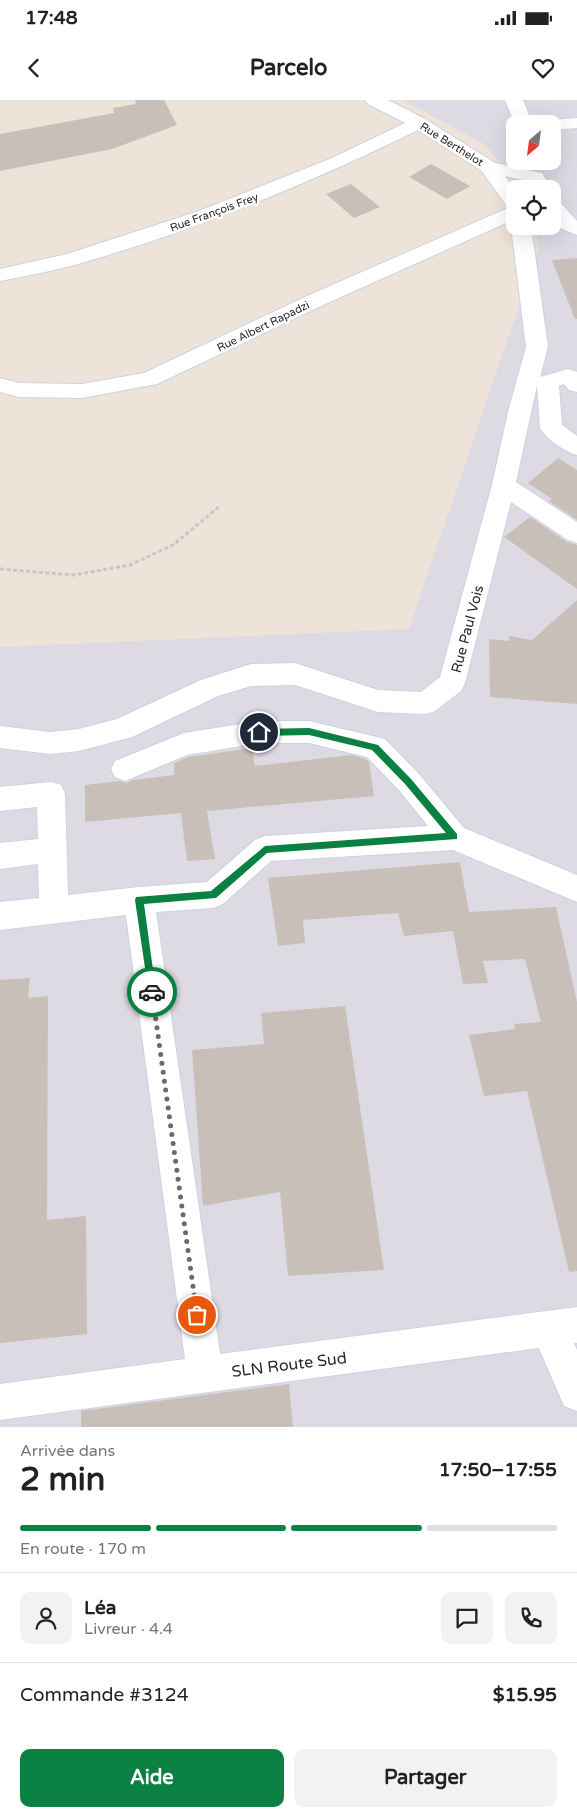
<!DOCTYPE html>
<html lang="fr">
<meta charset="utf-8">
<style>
body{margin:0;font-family:"Varela Round",sans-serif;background:#f2f2f2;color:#222;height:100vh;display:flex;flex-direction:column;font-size:19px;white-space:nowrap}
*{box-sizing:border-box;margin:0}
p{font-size:16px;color:#767676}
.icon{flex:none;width:28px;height:28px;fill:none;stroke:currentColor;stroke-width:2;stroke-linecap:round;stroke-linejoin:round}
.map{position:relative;height:1327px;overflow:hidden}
.panel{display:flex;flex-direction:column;background:#fff;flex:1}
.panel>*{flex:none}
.needle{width:32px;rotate:208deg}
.fabs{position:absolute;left:506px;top:15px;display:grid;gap:10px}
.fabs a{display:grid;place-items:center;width:55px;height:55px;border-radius:10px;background:#fff;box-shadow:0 5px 20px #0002;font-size:25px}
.pin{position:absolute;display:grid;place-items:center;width:42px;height:42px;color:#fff;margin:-21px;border:2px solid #fff;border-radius:50%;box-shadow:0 1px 5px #0007}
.courier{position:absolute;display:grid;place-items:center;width:50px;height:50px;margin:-25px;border:4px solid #0b8043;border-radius:50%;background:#fff;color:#222;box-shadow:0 1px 6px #0007}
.head em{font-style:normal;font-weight:800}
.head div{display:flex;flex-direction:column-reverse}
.head{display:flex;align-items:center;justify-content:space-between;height:85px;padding:0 20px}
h1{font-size:32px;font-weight:800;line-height:38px}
.bar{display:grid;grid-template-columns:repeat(4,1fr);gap:8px 5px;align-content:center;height:60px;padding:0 20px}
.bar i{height:6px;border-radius:4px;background:#e0e0e0}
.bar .selected{background:#0b8043}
.bar p{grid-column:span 4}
.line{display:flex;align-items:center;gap:12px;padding:0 20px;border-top:1px solid #e0e0e0}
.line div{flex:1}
.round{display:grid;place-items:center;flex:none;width:52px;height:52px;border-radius:10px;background:#f2f2f2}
.cta{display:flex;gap:10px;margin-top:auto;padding:10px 20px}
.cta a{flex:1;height:58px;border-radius:10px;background:#0b8043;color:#fff;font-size:20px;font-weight:800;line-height:58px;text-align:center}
.cta a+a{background:#f2f2f2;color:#222}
.status{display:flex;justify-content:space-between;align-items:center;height:35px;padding:0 25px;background:#fff;direction:ltr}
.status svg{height:14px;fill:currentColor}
header{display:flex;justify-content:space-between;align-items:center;height:65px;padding:0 20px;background:#fff;font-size:22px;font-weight:800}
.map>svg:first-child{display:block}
.industrial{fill:#dddae4;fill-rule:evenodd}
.building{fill:#c8c0b8}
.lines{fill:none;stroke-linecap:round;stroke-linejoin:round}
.minor-casing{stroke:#cdd2e3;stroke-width:2}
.path{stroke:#c7c7c7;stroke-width:3;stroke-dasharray:4 2.5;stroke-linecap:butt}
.minor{fill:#fff;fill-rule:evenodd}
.route{fill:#0b8043}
.done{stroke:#6d6966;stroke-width:5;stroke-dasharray:0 9}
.labels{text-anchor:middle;stroke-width:5;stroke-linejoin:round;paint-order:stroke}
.far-street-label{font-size:11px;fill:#282828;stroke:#fff}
.street-label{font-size:14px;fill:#282828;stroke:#fff}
.near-street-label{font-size:16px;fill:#282828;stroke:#fff}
</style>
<div class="status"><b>17:48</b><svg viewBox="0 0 49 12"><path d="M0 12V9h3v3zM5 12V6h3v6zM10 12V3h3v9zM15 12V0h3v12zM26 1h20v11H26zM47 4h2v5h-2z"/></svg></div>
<header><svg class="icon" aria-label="back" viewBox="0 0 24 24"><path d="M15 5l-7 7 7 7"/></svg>Parcelo<svg class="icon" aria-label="heart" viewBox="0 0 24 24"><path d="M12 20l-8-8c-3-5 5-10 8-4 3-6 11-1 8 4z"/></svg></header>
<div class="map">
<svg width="577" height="1327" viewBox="0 0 577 1327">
<rect width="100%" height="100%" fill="#ede3d8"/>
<!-- industrial -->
<path class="industrial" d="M403,0H577V1327H0V547L409,529L539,147L535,126H552V89H520L486,45ZM515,24H552V61H515Z"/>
<!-- building -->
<g class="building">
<polygon points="135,0 164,0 177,25 112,49 0,71 0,34 114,13 113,8 136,4"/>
<polygon points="431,64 470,86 447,99 409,77"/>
<polygon points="351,84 380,107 354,118 326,94"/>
<polygon points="577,158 577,219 575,219 552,160"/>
<polygon points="558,358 577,370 577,420 549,401 552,399 528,383"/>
<polygon points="530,417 567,442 577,445 577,489 504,437"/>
<polygon points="577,500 577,604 490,597 489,539 509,541 509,536 532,540"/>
<polygon points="252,648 255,666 351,655 366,659 369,662 374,696 207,711 215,759 187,761 181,713 85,722 85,685 120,681 126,683 133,680 174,675 174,663 188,657"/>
<polygon points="460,762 469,812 556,807 577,902 577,1171 569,1172 527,991 484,996 469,935 515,929 514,924 541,922 525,859 483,861 488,883 463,884 453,831 404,836 398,813 303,820 305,843 278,846 268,778"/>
<polygon points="30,878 28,898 48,896 47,1120 86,1116 87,1234 0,1243 0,880"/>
<polygon points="345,906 384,1170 288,1176 280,1092 203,1106 192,950 264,944 261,913"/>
<polygon points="289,1284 293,1327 81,1327 81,1311"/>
</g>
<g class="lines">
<defs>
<g id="minor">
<path d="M365,0H388L425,19L495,63L542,73L552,89H533L528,81L505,76L515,90V119L321,206L157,284L82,298L19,297L0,292V278L19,283L82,284L144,273L307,196L508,108L482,71L418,30C310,83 194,131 78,164C52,171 26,176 0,181V169L67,154L199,111L332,58L405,23L368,4Z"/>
<polygon points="505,0 523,0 533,24 515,24"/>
<polygon points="577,18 577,28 552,30 552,24 544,24 552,20"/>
<polygon points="552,99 559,101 577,121 577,135 562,129 552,118"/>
<path d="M515,122V126H531L548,247L540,277L568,269L577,272V292L569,290L564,284L559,286L562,325L577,336V355C564,351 547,340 540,328L537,285L516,382L577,422V443L568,440L511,402L465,583L461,591L435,611L426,614L378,612L295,585L251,586L218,596L132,637L79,651L50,654L0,648V626L50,632L79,629L117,619L201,580L251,564L295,563L378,590L421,592L440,577L492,385L508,312L526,247L511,126Z"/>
<polygon points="259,621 309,621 385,639 418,673 464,728 577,775 577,802 453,750 271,761 223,804 213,808 156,812 220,1254 577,1207 577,1243 574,1243 577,1250 577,1311 564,1306 539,1248 0,1320 0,1284 185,1259 126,815 0,830 0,802 39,798 38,764 0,769 0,743 38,739 37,707 0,711 0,687 51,682 61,685 65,694 68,795 139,787 207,782 255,740 265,736 428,726 398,689 367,657 309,643 259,643 187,655 125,681 115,677 111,669 115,661 184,633"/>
</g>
</defs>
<!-- minor casing -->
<use href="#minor" class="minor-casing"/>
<!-- path -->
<polyline class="path" points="0,469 74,475 130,465 173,445 220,406"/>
<!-- minor -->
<use href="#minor" class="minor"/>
</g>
<!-- route -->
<polygon class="route" points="309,628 378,645 411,679 457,734 457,739 267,753 216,798 144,804 156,892 152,896 149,895 135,800 136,797 211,791 265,746 446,733 405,684 372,650 309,635 259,636 255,632 259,629"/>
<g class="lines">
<!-- done -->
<polyline class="done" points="152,892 197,1215"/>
</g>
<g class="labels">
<!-- far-street labels -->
<g class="far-street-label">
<text transform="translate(452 44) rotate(32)" y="4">Rue Berthelot</text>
<text transform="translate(214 112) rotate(-20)" y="4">Rue François Frey</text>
<text transform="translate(263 226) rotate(-26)" y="4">Rue Albert Rapadzi</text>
</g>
<!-- street labels -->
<g class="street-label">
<text transform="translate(467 529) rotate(-75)" y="5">Rue Paul Vois</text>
</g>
<!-- near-street labels -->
<g class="near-street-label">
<text transform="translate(289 1264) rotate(-7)" y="6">SLN Route Sud</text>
</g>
</g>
</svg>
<div class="fabs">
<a><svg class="needle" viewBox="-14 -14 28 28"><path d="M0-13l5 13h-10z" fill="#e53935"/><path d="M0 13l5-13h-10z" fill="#767676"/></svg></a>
<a><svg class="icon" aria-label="locate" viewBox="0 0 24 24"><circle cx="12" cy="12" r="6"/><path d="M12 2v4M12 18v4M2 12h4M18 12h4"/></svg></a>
</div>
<div class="pin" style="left:197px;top:1215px;background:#ea580c"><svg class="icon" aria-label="bag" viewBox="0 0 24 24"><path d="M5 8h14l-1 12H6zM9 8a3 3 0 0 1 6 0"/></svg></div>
<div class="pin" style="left:259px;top:632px;background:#1f2937"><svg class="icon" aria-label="home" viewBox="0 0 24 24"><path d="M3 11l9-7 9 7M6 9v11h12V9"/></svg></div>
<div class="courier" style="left:152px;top:892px"><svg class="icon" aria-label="car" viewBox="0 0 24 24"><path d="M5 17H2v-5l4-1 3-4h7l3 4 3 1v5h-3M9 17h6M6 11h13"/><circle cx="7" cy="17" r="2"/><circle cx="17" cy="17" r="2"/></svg></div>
</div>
<section class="panel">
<div class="head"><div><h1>2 min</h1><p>Arrivée dans</p></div><em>17:50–17:55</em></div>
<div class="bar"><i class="selected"></i><i class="selected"></i><i class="selected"></i><i></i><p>En route · 170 m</p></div>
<div class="line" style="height:90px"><a class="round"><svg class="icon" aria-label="person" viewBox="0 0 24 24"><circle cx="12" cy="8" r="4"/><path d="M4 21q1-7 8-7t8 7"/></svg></a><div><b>Léa</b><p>Livreur · 4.4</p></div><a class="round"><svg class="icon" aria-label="chat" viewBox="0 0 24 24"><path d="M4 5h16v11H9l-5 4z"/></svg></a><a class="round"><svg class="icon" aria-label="phone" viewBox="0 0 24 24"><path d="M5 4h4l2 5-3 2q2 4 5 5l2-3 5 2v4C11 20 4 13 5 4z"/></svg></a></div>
<div class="line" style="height:65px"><div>Commande #3124</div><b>$15.95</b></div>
<div class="cta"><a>Aide</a><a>Partager</a></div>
</section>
